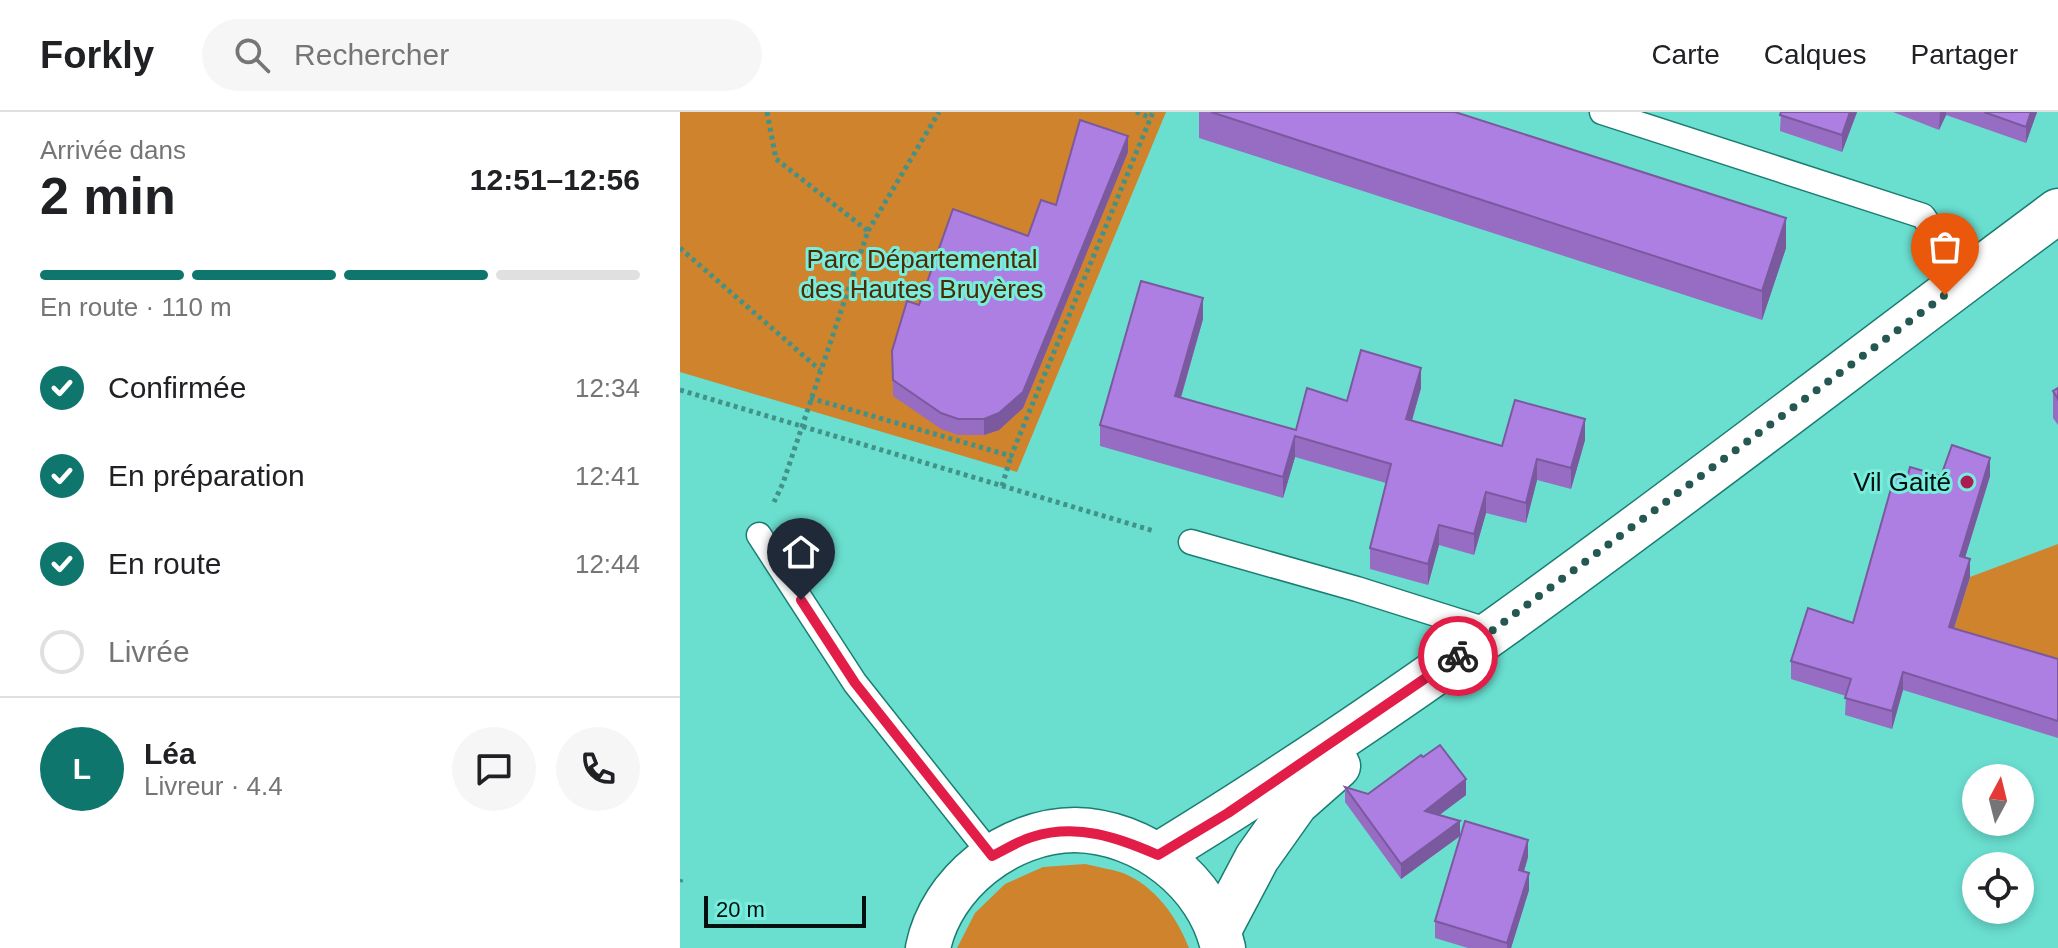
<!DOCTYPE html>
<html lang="fr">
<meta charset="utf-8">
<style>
body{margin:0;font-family:Helvetica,sans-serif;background:#f6f6f6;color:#202124;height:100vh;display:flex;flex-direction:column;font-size:30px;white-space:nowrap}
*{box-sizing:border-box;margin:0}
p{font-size:26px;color:#757577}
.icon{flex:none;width:44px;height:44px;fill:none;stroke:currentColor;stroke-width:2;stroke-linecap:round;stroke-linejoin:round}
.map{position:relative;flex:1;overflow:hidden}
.drawer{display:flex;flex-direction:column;background:#fff;width:680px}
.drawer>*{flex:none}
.needle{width:52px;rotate:7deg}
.tools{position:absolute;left:1282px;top:652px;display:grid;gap:16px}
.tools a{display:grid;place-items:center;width:72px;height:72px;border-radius:50%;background:#fff;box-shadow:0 4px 12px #0003;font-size:40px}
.scale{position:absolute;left:24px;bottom:20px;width:162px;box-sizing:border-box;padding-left:8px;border:4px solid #00100e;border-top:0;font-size:22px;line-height:28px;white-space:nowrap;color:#00100e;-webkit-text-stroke:6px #78ecdd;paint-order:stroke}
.pin{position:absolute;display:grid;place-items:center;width:68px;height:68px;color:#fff;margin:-82px -34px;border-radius:50% 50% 50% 0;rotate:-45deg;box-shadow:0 0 8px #0007}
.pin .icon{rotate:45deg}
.courier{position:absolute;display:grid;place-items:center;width:80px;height:80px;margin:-40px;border:6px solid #e11d48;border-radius:50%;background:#fff;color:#222;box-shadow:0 2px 10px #0007}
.summary em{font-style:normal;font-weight:800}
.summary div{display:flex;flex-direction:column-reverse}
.summary{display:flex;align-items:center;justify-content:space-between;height:136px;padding:0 40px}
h1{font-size:52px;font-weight:800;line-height:60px}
.bar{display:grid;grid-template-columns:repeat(4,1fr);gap:12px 8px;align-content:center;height:96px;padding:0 40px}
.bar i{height:10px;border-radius:6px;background:#e0e0e0}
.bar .on{background:#0f766e}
.bar p{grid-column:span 4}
.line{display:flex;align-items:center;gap:20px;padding:0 40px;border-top:2px solid #e0e0e0}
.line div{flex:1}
.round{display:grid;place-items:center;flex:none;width:84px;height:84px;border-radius:42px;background:#f6f6f6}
ol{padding:0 40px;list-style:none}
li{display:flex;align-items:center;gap:24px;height:88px}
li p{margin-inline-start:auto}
li .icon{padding:8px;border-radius:50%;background:#0f766e;color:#fff;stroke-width:4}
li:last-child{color:#757577}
li i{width:44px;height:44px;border:4px solid #e0e0e0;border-radius:50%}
header{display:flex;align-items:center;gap:48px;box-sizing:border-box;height:112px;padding:0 40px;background:#fff;border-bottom:2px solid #e0e0e0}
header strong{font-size:38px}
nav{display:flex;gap:44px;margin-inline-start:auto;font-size:28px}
.search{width:560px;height:72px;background:#f6f6f6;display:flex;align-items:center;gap:20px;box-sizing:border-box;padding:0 28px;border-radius:44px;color:#757577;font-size:30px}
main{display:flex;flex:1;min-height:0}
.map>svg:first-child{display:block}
.green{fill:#cf832d}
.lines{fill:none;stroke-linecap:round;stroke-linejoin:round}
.service-casing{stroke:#1b7d72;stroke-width:27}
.secondary-casing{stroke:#1b7d72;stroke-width:47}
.path{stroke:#439288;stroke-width:5;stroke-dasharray:4 4;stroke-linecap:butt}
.service{stroke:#fff;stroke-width:24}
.secondary{stroke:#fff;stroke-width:44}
.wall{fill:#966dc2}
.shaded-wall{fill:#7a599e}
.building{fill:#ae7fe2;stroke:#7a599e;stroke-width:2}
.done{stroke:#255852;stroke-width:8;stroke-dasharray:0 14.4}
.route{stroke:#e11d48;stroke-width:10}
.poi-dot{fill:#ac1c54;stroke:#78ecdd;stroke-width:3}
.labels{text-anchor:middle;stroke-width:6;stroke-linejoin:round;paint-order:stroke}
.park-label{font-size:26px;fill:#4c2b02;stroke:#78ecdd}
.poi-label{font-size:26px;fill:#00100e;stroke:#78ecdd;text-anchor:end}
</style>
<header>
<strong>Forkly</strong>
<div class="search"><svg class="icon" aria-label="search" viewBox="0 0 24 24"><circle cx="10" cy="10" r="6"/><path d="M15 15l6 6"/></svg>Rechercher</div>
<nav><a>Carte</a><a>Calques</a><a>Partager</a></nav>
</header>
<main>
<section class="drawer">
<div class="summary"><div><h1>2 min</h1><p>Arrivée dans</p></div><em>12:51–12:56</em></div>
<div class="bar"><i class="on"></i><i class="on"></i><i class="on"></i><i></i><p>En route · 110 m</p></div>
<ol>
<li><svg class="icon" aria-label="check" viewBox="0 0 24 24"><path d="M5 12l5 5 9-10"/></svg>Confirmée<p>12:34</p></li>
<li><svg class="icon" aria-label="check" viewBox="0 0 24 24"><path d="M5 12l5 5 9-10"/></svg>En préparation<p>12:41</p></li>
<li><svg class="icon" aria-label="check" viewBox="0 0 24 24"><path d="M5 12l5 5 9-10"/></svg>En route<p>12:44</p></li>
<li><i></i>Livrée</li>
</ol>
<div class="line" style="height:144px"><b class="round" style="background:#0f766e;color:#fff">L</b><div><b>Léa</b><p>Livreur · 4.4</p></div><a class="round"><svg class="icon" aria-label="chat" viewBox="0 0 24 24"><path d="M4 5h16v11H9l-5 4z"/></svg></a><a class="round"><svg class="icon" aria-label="phone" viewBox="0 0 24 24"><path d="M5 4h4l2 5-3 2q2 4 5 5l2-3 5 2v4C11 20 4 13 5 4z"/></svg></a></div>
</section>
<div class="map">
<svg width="1378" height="836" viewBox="0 0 1378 836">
<rect width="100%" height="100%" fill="#6adfd0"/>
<!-- green -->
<g class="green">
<polygon points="0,0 486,0 337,360 0,260"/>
<polygon points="1378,432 1378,560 1269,532 1290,465"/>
<path d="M405,752C417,755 431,757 443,761C475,774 497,805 509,836H277L295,801L325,772L363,755Z"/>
</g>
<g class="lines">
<defs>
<g id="service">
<polyline points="922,0 1243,104 1286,167"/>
<polyline points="79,423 175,571 312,744"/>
<polyline points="511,430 677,477 813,520"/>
</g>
<g id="secondary">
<path d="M478,743C793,551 1082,318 1378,99"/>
<polyline points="539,818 577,746 616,691 658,654"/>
<path d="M248,836C261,771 328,718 395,718C463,719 529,770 543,836"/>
</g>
</defs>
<!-- service casing -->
<use href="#service" class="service-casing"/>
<!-- secondary casing -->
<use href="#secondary" class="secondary-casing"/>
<!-- path -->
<g class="path">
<polyline points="87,0 96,47 188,119 103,371 94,390"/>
<polyline points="456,0 471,6"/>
<polyline points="188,119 259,0"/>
<polyline points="0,136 140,258"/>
<polyline points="0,278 474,419"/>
<polyline points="130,286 331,344 473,0"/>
<polyline points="322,374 331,344"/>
<polyline points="0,770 1,767"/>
</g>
<!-- service -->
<use href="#service" class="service"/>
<!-- secondary -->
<use href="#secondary" class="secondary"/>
</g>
<!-- wall -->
<g class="wall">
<polygon points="519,0 775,0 1106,136 1082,208 519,26"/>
<polygon points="1101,0 1177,0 1162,40 1100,19"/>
<polygon points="1213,0 1357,0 1346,31 1266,3 1259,18"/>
<polygon points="448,40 343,296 319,318 304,323 278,323 261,317 213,284 212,239 239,193 348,124 376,93"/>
<polygon points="523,207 501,286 616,318 667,289 741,276 732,309 822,334 905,328 891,377 857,368 846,411 806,401 794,443 759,433 748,473 690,457 690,436 706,371 615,345 603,386 420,334 420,313"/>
<polygon points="1378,276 1378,313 1373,306 1373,279"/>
<polygon points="1228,363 1261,364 1310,364 1285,446 1290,465 1274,516 1378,547 1378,626 1223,578 1212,617 1165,603 1166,584 1111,567 1111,549 1173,511"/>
<polygon points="665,675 688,682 786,683 759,703 780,724 721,767 665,690"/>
<polygon points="848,745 844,760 849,778 831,836 788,836 755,826 755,809"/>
</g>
<!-- shaded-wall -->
<g class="shaded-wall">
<polygon points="1170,0 1177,0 1162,40 1162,23"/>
<polygon points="1260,0 1266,0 1266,3 1259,18"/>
<polygon points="1351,0 1357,0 1346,31 1346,15"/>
<polygon points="448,24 448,40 343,296 319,318 304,323 304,307"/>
<polygon points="1106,106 1106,136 1082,208 1082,179"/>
<polygon points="523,186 523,207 495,305 495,284"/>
<polygon points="741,256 741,276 726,328 726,307"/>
<polygon points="905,307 905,328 891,377 891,356"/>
<polygon points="615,324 615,345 603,386 603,365"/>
<polygon points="1310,346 1310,364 1280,462 1280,444"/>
<polygon points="857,347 857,368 846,411 846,391"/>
<polygon points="806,380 806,401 794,443 794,422"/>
<polygon points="759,413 759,433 748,473 748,452"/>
<polygon points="1290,447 1290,465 1269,532 1269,515"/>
<polygon points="1223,560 1223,578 1212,617 1212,599"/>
<polygon points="786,667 786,683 745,714 745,699"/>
<polygon points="780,709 780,724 721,767 721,752"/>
<polygon points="848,728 848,745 839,775 839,758"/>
<polygon points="849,761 849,778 831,836 827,836 827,831"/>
</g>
<!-- building -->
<g class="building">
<polygon points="531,0 775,0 1106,106 1082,179"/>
<polygon points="1101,0 1170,0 1162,23 1100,3"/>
<polygon points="1304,0 1351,0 1346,15"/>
<polygon points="400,8 448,24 343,280 319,301 304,307 278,307 261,301 213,268 212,239 227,189 239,193 273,97 348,124 361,88 376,93"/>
<polygon points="461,169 523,186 495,284 616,318 627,276 667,289 681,238 741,256 726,307 822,334 835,288 905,307 891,356 857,347 846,391 806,380 794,422 759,413 748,452 690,436 711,352 615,324 603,365 420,313"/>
<polygon points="1378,276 1378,287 1373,279"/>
<polygon points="1272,333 1310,346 1280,444 1290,447 1269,515 1378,547 1378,609 1223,560 1212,599 1165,586 1171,567 1111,549 1128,496 1173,511 1216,359 1228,363 1230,355 1261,364"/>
<polygon points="760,633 786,667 745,699 780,709 721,752 665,675 688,682 741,643 743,645"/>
<polygon points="785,709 848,728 839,758 849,761 827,831 755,809"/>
</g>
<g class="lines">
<!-- done -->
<polyline class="done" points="778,544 1265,183"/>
<!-- route -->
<path class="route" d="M121,488L175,571L312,744C325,738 338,729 352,725C397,711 437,725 478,743L548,701L778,544"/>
</g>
<!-- markers -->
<circle class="poi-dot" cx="1287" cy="370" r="8"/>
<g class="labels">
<!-- park labels -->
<g class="park-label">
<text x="242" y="156">Parc Départemental<tspan x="242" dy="30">des Hautes Bruyères</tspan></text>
</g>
<!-- poi labels -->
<g class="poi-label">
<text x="1271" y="379">Vil Gaité</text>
</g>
</g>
</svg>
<div class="tools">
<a><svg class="needle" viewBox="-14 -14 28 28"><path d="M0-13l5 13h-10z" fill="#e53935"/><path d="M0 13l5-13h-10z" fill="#757577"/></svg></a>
<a><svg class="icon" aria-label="locate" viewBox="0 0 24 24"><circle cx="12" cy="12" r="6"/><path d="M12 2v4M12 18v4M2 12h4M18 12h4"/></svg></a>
</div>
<div class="scale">20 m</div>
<div class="pin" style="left:1265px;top:183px;background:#ea580c"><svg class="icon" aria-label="bag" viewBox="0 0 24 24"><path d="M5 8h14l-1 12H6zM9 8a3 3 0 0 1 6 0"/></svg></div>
<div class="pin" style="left:121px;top:488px;background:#1f2937"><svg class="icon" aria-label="home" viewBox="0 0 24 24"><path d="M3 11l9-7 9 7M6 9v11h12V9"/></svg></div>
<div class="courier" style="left:778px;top:544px"><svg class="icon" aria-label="bike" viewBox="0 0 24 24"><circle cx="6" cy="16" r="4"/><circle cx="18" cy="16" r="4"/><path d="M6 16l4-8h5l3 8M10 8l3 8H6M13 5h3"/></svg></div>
</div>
</main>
